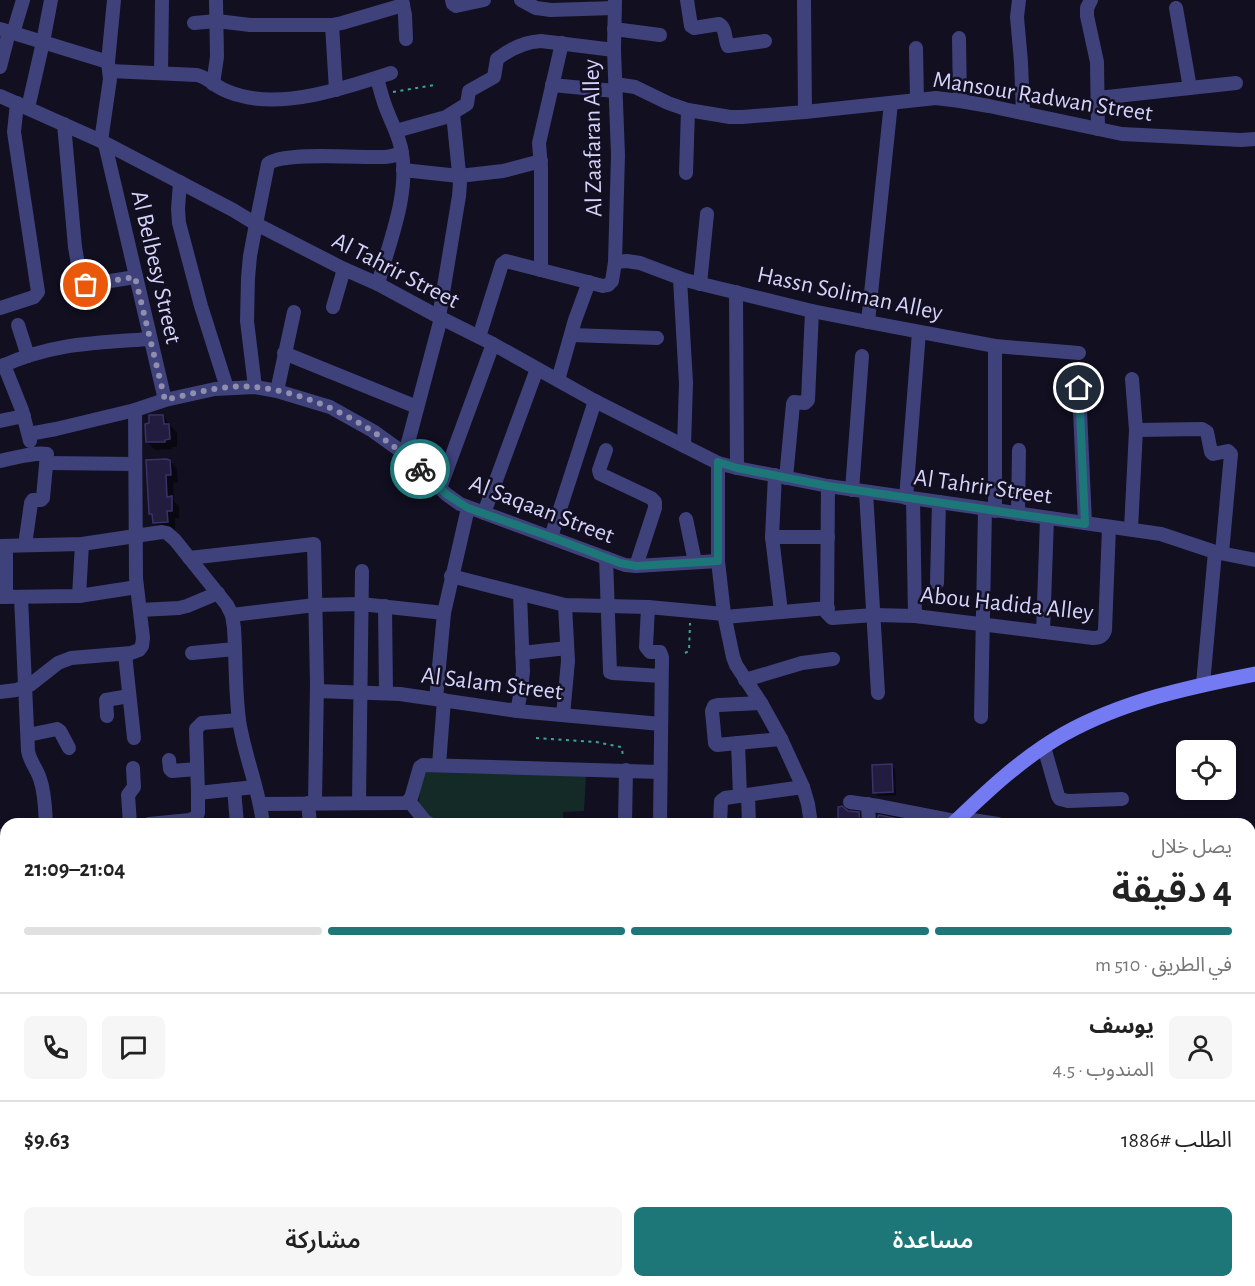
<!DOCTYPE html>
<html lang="ar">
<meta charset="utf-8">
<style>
body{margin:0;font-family:"Alegreya Sans","Noto Sans Arabic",sans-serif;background:#f6f6f6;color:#222;direction:rtl;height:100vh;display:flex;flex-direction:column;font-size:22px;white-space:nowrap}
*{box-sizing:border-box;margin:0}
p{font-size:20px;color:#767676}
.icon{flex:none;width:33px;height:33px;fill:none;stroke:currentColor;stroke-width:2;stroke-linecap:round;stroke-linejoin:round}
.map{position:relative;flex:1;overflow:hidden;direction:ltr}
.panel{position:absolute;left:0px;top:818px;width:1256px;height:470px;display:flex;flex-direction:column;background:#fff;border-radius:18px 18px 0 0;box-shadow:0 3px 9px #0003;direction:rtl}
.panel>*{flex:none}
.buttons{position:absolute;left:1176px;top:740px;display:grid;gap:12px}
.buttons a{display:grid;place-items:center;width:60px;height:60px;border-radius:9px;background:#fff;box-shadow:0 3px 9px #0003;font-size:30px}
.pin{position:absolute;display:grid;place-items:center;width:51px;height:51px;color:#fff;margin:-26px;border:3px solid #fff;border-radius:50%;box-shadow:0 2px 6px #0007}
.courier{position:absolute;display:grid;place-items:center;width:60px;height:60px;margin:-30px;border:4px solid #1d7779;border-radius:50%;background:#fff;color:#222;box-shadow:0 2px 8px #0007}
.head em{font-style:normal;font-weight:600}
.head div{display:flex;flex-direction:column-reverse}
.head{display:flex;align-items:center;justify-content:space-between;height:102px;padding:0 24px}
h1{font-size:39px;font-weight:600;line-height:45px}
.bar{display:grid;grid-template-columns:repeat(4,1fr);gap:9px 6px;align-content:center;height:72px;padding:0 24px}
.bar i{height:8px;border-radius:4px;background:#e0e0e0}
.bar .on{background:#1d7779}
.bar p{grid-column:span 4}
.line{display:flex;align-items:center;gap:15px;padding:0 24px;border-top:2px solid #e0e0e0}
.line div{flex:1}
.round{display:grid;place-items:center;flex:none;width:63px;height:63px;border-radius:9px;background:#f6f6f6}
.button{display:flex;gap:12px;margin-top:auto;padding:12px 24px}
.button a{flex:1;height:69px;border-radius:9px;background:#1d7779;color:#fff;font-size:24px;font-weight:600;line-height:69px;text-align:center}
.button a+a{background:#f6f6f6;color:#222}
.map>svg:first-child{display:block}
.green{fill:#132a27}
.shadow{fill:#0007}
.building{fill:#221d3f;stroke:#393269;stroke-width:1.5}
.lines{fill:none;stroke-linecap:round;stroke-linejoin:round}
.path{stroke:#3aa899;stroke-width:2;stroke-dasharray:3 4.5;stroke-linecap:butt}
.street{stroke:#3f417b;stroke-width:14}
.secondary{stroke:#747af1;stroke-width:15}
.done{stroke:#908eae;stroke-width:6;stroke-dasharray:0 10.8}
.route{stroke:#1d7779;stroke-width:8}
.labels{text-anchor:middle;stroke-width:5;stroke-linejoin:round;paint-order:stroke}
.street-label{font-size:24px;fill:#d5d3fb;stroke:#110f20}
</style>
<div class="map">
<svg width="1255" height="1286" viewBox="0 0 1255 1286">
<rect width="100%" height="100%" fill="#110f20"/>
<!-- green -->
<polygon class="green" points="421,770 586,776 584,811 563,812 563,823 458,823 418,817"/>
<!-- shadow -->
<g class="shadow">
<polygon points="163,416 177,433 177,447 172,447 172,449 155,450 147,442"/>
<polygon points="170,461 177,469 178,482 173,483 174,501 179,506 179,518 175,518 175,530 162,530 154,522 154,517 150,513"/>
<polygon points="891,765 895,769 896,795 878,796 875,793"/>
<polygon points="848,812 859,814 866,821 866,824 840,824"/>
</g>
<!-- building -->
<g class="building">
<polygon points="149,415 163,415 164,424 169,424 170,439 165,440 165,442 146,442 145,424 149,423"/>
<polygon points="166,459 170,460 171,475 166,475 167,497 172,496 172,511 167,511 168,522 153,523 152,514 149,514 146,460"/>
<polygon points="892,764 893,792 873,793 872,765"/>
<polygon points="842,806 848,811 859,812 860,824 838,824 838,807"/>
<polygon points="879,815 922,824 878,824 878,816"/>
</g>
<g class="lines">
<!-- path -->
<g class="path">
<polyline points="393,92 434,85"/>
<polyline points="685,653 689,651 690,623"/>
<polyline points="536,738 596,742 621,747 622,748 623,758"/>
</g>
<!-- street -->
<g class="street">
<polyline points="402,0 405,15 406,39"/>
<polyline points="452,0 453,4 456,6 484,0"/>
<polyline points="521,0 536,8 551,10 614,8"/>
<path d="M687,0L691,26L694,28L719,24C727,29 724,39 728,46L765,41"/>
<polyline points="804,0 805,112"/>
<polyline points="1019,0 1017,17 1021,62 1023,113"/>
<polyline points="1091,0 1087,8 1087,16 1097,62 1098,129"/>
<polyline points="1176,8 1190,88"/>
<polyline points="194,23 217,21 250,25 332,25 342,23 403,5"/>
<polyline points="332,25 336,90"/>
<polyline points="0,29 108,62"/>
<polyline points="614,29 660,35"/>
<polyline points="13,33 23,0"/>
<polyline points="959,38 960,101"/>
<polyline points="916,48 917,100"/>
<polyline points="0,67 9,32"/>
<path d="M110,71L197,75C205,77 210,81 217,86C225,91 233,94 242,96C287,108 348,87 391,73"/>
<polyline points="161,73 162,0"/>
<path d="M377,78C380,89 383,102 388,113C393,126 400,138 402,153C409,197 389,242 378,284"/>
<polyline points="213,84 217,57 216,0"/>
<polyline points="552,85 615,91"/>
<polyline points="615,86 622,85 635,87 668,103 688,110 730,117 742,117 805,112 936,98 960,101 989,106 1122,134 1241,140 1255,139"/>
<polyline points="0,96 101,141 233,210 256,224 344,269 378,284 439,317 493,344 595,401 718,463 737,468 828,486 1161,534 1215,552 1255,560"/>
<polyline points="1098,98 1236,83"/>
<polyline points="28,108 43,42 51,0"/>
<polyline points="64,124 75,247 81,282 86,285 135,277"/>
<path d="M396,131L446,117L467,104L469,91L494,77L497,59C510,49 524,42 541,41L614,50"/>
<polyline points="101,141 110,79 108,62 114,0"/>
<polyline points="105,144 165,400"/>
<polyline points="403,170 459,176 503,171 541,161"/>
<polyline points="686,173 688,110"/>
<polyline points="180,182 178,209 179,223 201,306 227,388"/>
<polyline points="615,262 627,261 640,263 685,280 812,311 868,322 995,346 1079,353"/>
<polyline points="541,270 541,168 539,143 562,43"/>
<polyline points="680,279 686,383 684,446"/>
<polyline points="700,284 707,214"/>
<polyline points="736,292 737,468"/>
<polyline points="333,307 344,269"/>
<polyline points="0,308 34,297 38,292 14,132 17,103"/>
<polyline points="439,317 459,196 460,183 453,114"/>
<polyline points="868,322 891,103"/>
<polyline points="18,325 28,356"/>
<polyline points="571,335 657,338"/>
<polyline points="479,337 502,264 506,261 603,286 608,285 612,281 615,262 618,155 614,50 615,0"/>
<polyline points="995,346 995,511"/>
<polyline points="284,353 417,407"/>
<polyline points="4,365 22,410 30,441"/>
<path d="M0,367C51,343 95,343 150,339"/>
<polyline points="558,380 575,320 589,282"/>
<path d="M255,387L247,321L248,278L250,256L256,224L268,164C282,151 362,158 384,157C390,157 396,155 402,153"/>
<polyline points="1079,388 1085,523"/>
<polyline points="277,391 294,312"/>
<polyline points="0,421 24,416"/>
<polyline points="1136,430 1202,429 1207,432 1211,452 1213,454 1228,451 1231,454 1222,553"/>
<polyline points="29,434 56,429 135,410 165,400 215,389 255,387 277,391 330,407 373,431 405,454 446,494 460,504 625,565 636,566 718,561"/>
<polyline points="606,450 599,470 600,474 651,498 655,502 655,508 636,566"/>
<polyline points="405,454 441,318"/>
<path d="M0,461C15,458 33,452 47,454L43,498L41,500H33L31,503L25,545"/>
<polyline points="47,463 135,464"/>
<polyline points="718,463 718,561 724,614 733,657 736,665 761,703 781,739 803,787 808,804 811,824"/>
<polyline points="775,475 772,537 781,612"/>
<polyline points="786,478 793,404 794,402 805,403 808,400 812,311"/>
<path d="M828,486L827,613L832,618L874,615L915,616L1093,638C1099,638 1103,637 1105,630L1109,527"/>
<polyline points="440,488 493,344"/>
<polyline points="852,490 862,356"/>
<polyline points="866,492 878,693"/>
<polyline points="906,498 919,332"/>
<polyline points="913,499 915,616"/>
<polyline points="484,513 537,369"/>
<polyline points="1018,514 1019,450"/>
<polyline points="686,519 695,562"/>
<polyline points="1131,529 1136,430 1132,379"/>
<polyline points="551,537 595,401"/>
<polyline points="772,537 828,537"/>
<path d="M0,546L82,544L162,532L167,533L175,540L227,605L232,615L234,628C236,658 235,690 239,720C244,755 259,788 263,824"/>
<polyline points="6,546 6,597"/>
<polyline points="189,558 314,544 317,683 315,802"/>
<polyline points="606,558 610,672 613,673 661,676"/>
<polyline points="451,576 565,605 648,607 724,614"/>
<polyline points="937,583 939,502"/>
<polyline points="79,596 82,544"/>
<polyline points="0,597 79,596 137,587"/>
<path d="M21,597L28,751C30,762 37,769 40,779C45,793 45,808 46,824"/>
<polyline points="385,606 386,693"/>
<polyline points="648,607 646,647 650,652 660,652 662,657 660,824"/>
<polyline points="140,610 179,608 187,606 218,593"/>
<polyline points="232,615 315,605 361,604 444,613"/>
<polyline points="725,617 828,608"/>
<polyline points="1043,632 1047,518"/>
<polyline points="192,653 235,649"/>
<polyline points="522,653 567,648"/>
<polyline points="125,654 134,738"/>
<polyline points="745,680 802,663 833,659"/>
<polyline points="1203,684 1215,552"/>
<polyline points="317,691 400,694 517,711 661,724"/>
<polyline points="0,692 16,690 30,685 58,663 71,658 131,653 139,650 142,646 143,638 136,578 135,410"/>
<polyline points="436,699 444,613 468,508"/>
<polyline points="761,703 718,705 714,706 712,711 715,743 717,745 781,739"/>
<polyline points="517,711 521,691 523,671 520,594"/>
<polyline points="563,715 568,661 565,605"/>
<polyline points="107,716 106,700 129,696"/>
<polyline points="981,717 985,509"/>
<polyline points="28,735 57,729 60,731 69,748"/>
<polyline points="738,743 740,796"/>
<polyline points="1044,747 1058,796 1060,799 1068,801 1122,799"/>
<polyline points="169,760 170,769 172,771 197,769"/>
<polyline points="439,765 444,700"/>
<polyline points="234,789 237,824"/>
<polyline points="198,793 255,787"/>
<polyline points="748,795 749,824"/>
<polyline points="409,801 425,821 430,824"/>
<polyline points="850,802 879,806 956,821"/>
<polyline points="308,803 310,824"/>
<polyline points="359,803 362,571"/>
<polyline points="260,804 406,803 411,798 420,767 423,765 660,772"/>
<polyline points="868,804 869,824"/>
<polyline points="959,818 998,824"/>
<polyline points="130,824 128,795 134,787 133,768"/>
<polyline points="149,824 190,820 196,817 198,813 198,793 196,729 202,723 239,720"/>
<polyline points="625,824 626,770"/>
<polyline points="720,824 721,801 725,798 803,787"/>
<polyline points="0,836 6,835"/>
<polyline points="1250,856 1255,857"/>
<polyline points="0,908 6,907"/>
<polyline points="0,942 6,942"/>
<polyline points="1250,1016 1255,1016"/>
<polyline points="0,1022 6,1022"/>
<polyline points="0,1046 6,1046"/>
<polyline points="0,1082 6,1109"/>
<polyline points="1250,1082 1255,1081"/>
<polyline points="0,1125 6,1126"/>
<polyline points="0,1164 6,1164"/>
<polyline points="0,1206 6,1206"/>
<polyline points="0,1233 6,1220"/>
<polyline points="6,1281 29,1286"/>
<polyline points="165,1281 181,1286"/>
<polyline points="274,1281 275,1286"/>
<polyline points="477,1281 478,1286"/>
<polyline points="522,1281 523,1286"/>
<polyline points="563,1281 563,1286"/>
<polyline points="613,1281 614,1286"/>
<polyline points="734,1281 736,1286"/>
<polyline points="915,1281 941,1286"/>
<polyline points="371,1286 371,1281"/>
</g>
<!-- secondary -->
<g class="secondary">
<path d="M953,824C987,791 1022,758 1064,734C1123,701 1189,687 1255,674"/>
<polyline points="456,1286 461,1281"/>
</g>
</g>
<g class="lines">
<!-- done -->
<path class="done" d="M86,285L135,277L165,400C194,393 226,384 256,387C317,394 376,427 420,469"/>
<!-- route -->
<polyline class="route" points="420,469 446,494 468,508 551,537 620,563 636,566 718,561 718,462 737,468 828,486 1085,524 1079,388"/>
</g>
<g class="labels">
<!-- street labels -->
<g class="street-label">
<text transform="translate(1043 96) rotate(9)" y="8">Mansour Radwan Street</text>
<text transform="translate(592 138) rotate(-91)" y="8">Al Zaafaran Alley</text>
<text transform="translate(157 267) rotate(77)" y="8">Al Belbesy Street</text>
<text transform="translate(396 270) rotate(27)" y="8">Al Tahrir Street</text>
<text transform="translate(850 293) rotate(12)" y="8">Hassn Soliman Alley</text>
<text transform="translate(983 486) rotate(8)" y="8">Al Tahrir Street</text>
<text transform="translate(542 509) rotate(21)" y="8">Al Saqaan Street</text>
<text transform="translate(1007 603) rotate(6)" y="8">Abou Hadida Alley</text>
<text transform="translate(492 683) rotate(7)" y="8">Al Salam Street</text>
</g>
</g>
</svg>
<div class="buttons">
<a><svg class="icon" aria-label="locate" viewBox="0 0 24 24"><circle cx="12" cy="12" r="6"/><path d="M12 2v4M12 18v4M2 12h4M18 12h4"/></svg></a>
</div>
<div class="pin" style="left:86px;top:285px;background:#ea580c"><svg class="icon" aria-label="bag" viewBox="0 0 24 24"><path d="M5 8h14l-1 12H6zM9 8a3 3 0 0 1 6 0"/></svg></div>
<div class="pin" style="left:1079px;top:388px;background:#1f2937"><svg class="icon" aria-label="home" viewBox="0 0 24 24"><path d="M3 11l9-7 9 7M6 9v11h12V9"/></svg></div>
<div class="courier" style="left:420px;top:469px"><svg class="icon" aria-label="bike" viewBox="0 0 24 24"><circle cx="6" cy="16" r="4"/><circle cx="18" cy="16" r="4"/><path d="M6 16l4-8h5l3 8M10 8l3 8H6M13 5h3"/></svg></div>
<section class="panel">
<div class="head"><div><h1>4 دقيقة</h1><p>يصل خلال</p></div><em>21:04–21:09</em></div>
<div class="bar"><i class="on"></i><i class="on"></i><i class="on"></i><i></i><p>في الطريق · 510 m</p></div>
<div class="line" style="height:108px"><a class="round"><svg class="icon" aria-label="person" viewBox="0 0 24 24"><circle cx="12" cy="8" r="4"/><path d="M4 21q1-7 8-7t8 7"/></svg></a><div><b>يوسف</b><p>المندوب · 4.5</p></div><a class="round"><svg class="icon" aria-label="chat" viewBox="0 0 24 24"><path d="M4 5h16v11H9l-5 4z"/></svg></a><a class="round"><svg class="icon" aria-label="phone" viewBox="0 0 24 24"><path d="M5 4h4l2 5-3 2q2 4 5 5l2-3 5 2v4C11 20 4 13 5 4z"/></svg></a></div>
<div class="line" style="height:78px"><div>الطلب #1886</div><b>$9.63</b></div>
<div class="button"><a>مساعدة</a><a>مشاركة</a></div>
</section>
</div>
